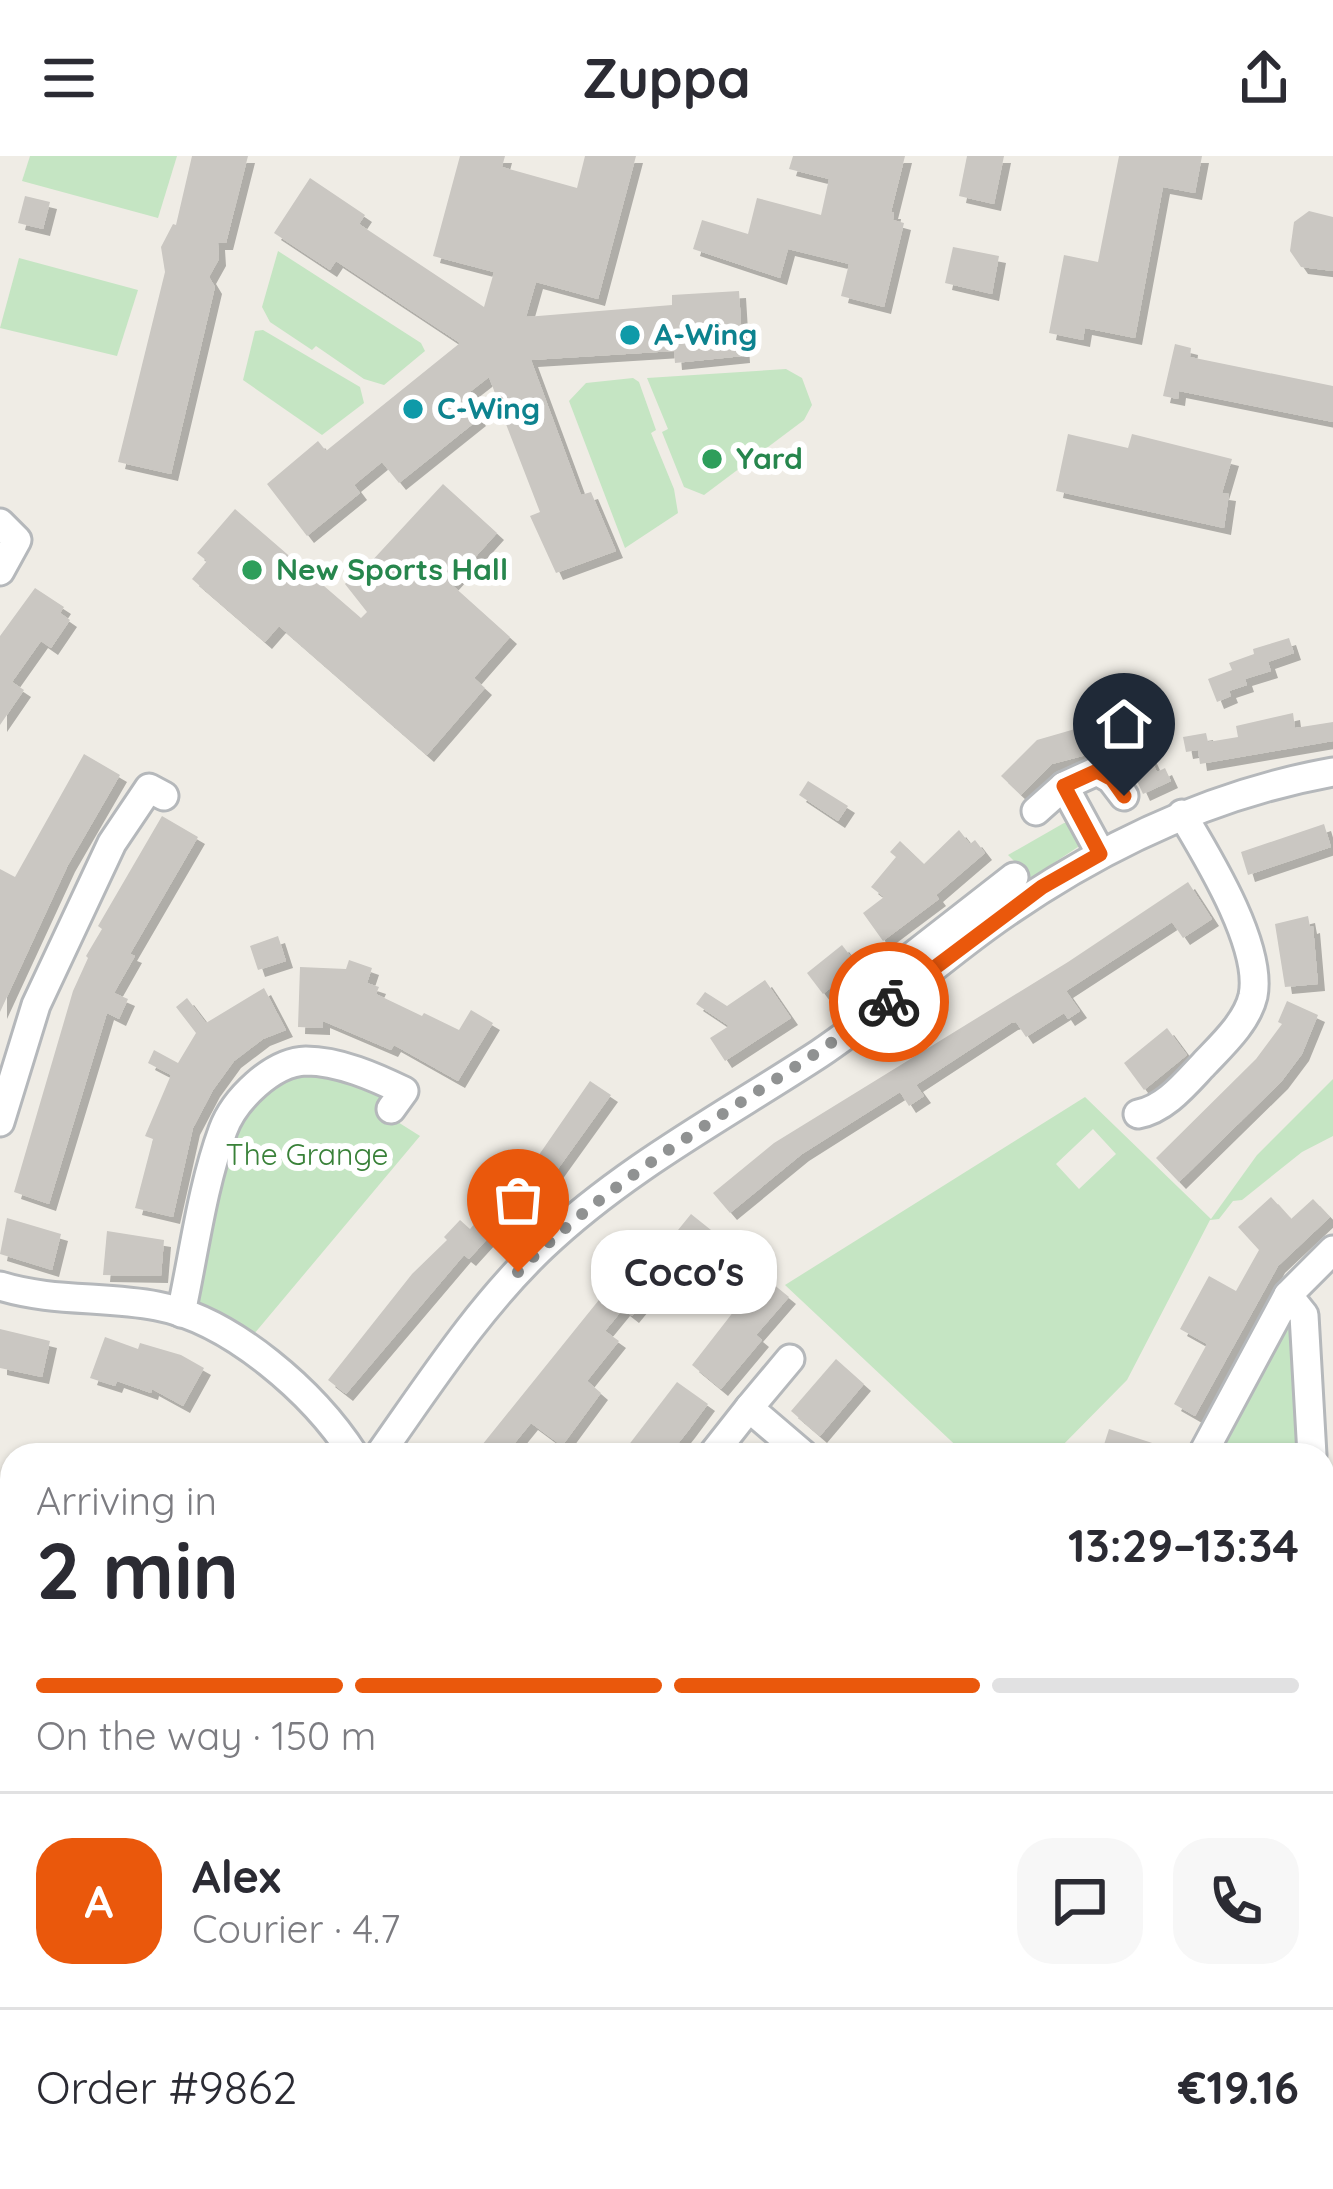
<!DOCTYPE html>
<meta charset="utf-8">
<style>
body{margin:0;font-family:Quicksand,sans-serif;background:#f7f7f7;color:#2b2b33;height:100vh;display:flex;flex-direction:column;font-size:45px;white-space:nowrap}
*{box-sizing:border-box;margin:0}
p{font-size:39px;color:#7c7c81}
.icon{flex:none;width:66px;height:66px;fill:none;stroke:currentColor;stroke-width:2;stroke-linecap:round;stroke-linejoin:round}
.map{position:relative;flex:1;overflow:hidden}
.panel{position:absolute;left:0px;top:1287px;width:1335px;height:747px;display:flex;flex-direction:column;background:#fff;border-radius:36px 36px 0 0;box-shadow:0 3px 9px #0004}
.panel>*{flex:none}
.pin{position:absolute;display:grid;place-items:center;width:102px;height:102px;color:#fff;margin:-123px -51px;border-radius:50% 50% 50% 0;rotate:-45deg;box-shadow:0 0 12px #0007}
.pin .icon{rotate:45deg}
.courier{position:absolute;display:grid;place-items:center;width:120px;height:120px;margin:-60px;border:9px solid #ea580c;border-radius:50%;background:#fff;color:#222;box-shadow:0 3px 15px #0007}
.bubble{position:absolute;height:84px;border-radius:36px;background:#fff;box-shadow:0 3px 9px #0004;font-size:39px;font-weight:700;line-height:84px;text-align:center}
.overview em{font-style:normal;font-weight:700}
.overview div{display:flex;flex-direction:column-reverse}
.overview{display:flex;align-items:center;justify-content:space-between;height:204px;padding:0 36px}
h1{font-size:78px;font-weight:700;line-height:90px}
.bar{display:grid;grid-template-columns:repeat(4,1fr);gap:18px 12px;align-content:center;height:144px;padding:0 36px}
.bar i{height:15px;border-radius:9px;background:#e1e1e2}
.bar .active{background:#ea580c}
.bar p{grid-column:span 4}
.line{display:flex;align-items:center;gap:30px;padding:0 36px;border-top:3px solid #e1e1e2}
.line div{flex:1}
.round{display:grid;place-items:center;flex:none;width:126px;height:126px;border-radius:36px;background:#f7f7f7}
header{display:flex;justify-content:space-between;align-items:center;height:156px;padding:0 36px;background:#fff;font-size:54px;font-weight:700}
.map>svg:first-child{display:block}
.green{fill:#c5e5c3;fill-rule:evenodd}
.building{fill:#cac7c2;filter:url(#shadow)}
.lines{fill:none;stroke-linecap:round;stroke-linejoin:round}
.minor-casing{stroke:#b5b8bb;stroke-width:33}
.minor{stroke:#fff;stroke-width:27}
.rail-casing{stroke:#b3b4b5;stroke-width:10}
.rail{stroke:#fff;stroke-width:6;stroke-dasharray:18;stroke-linecap:butt}
.done{stroke:#909292;stroke-width:12;stroke-dasharray:0 21.6}
.route{stroke:#ea580c;stroke-width:15}
.culture-dot{fill:#0f9aa8;stroke:#fff;stroke-width:4.5}
.leisure-dot{fill:#2e9e5b;stroke:#fff;stroke-width:4.5}
.labels{text-anchor:middle;stroke-width:12;stroke-linejoin:round;paint-order:stroke}
.culture-label{font-size:30px;font-weight:bold;fill:#0d838f;stroke:#fff;text-anchor:start}
.leisure-label{font-size:30px;font-weight:bold;fill:#27864d;stroke:#fff;text-anchor:start}
.park-label{font-size:30px;fill:#398138;stroke:#fff}
</style>
<header><svg class="icon" aria-label="menu" viewBox="0 0 24 24"><path d="M4 6h16M4 12h16M4 18h16"/></svg>Zuppa<svg class="icon" aria-label="share" viewBox="0 0 24 24"><path d="M12 15V3M7 8l5-5 5 5M5 13v7h14v-7"/></svg></header>
<div class="map">
<svg width="1333" height="2033" viewBox="0 0 1333 2033">
<defs>
<filter id="shadow"><feDropShadow dx="7" dy="7" stdDeviation="0" flood-color="#0004"/></filter>
</defs>
<rect width="100%" height="100%" fill="#efece5"/>
<!-- green -->
<g class="green">
<polygon points="30,0 177,0 158,62 22,25"/>
<polygon points="278,95 421,187 425,195 384,229 364,223 316,190 312,194 270,166 262,151"/>
<polygon points="19,102 138,134 117,200 0,172"/>
<polygon points="263,174 360,231 364,247 322,279 243,224 255,175"/>
<polygon points="786,213 802,222 812,249 804,264 704,339 684,331 662,276 668,273 647,222"/>
<polygon points="633,222 639,226 656,274 651,277 674,333 678,357 625,392 569,245 586,227"/>
<polygon points="1064,667 1070,667 1080,685 1078,691 1031,722 1008,699"/>
<path d="M295,918H321L390,938L382,956L420,980L249,1184L197,1150C207,1097 215,990 249,950C262,936 279,927 295,918Z"/>
<path d="M1333,923V980L1302,996L1242,1044L1233,1045L1219,1063L1210,1064L1127,1224L1053,1299H966L785,1129L1085,941L1211,1063L1257,999ZM1093,973L1116,998L1079,1033L1056,1008Z"/>
<polygon points="1287,1162 1297,1169 1303,1299 1218,1299 1282,1181 1278,1174"/>
</g>
<!-- building -->
<g class="building">
<polygon points="192,0 248,0 226,87 218,87 219,103 209,121 215,131 171,318 118,306 165,116 161,91 173,68 176,69"/>
<polygon points="460,0 505,0 502,11 577,32 585,0 636,0 598,143 536,126 526,161 672,149 672,139 739,135 743,200 675,207 674,195 531,204 581,339 591,336 616,395 556,417 530,360 540,356 504,263 516,250 507,241 499,248 489,221 462,242 479,263 399,327 382,306 354,329 360,337 307,380 267,328 318,285 326,295 460,187 336,105 330,114 274,77 310,22 365,59 359,68 484,151 494,116 433,100"/>
<polygon points="793,0 905,0 891,56 894,56 893,64 904,67 884,151 841,140 849,108 788,93 780,122 693,93 702,64 748,78 757,42 821,59 829,23 789,13"/>
<polygon points="967,0 1004,0 994,48 959,40"/>
<polygon points="1119,0 1202,0 1195,37 1163,31 1135,182 1085,172 1083,184 1049,177 1064,99 1098,106"/>
<polygon points="25,40 50,46 43,73 18,67"/>
<polygon points="1309,55 1333,61 1333,115 1301,111 1290,95 1294,66"/>
<polygon points="953,91 999,100 992,138 945,127"/>
<polygon points="1175,188 1191,192 1190,201 1333,230 1333,266 1179,235 1178,243 1163,240"/>
<polygon points="1068,278 1128,292 1132,278 1232,303 1222,337 1229,338 1224,372 1056,335"/>
<polygon points="443,328 497,377 451,428 510,481 474,522 485,532 427,599 279,470 265,486 192,423 207,405 197,397 235,353 361,462 367,456 345,428 354,418 357,421"/>
<polygon points="35,432 64,451 60,457 70,464 51,492 41,485 12,526 24,534 0,569 0,480"/>
<polygon points="1289,482 1294,497 1268,506 1271,515 1245,523 1247,529 1229,535 1231,540 1217,546 1208,523 1232,514 1229,507 1254,498 1253,493"/>
<polygon points="1293,557 1295,572 1333,566 1333,585 1200,608 1198,594 1186,596 1183,581 1206,577 1208,586 1238,581 1236,570"/>
<polygon points="1089,569 1125,571 1125,582 1121,584 1125,598 1094,597 1052,608 1021,639 1001,620 1037,584"/>
<polygon points="1146,592 1157,616 1165,612 1171,625 1143,638 1126,601"/>
<polygon points="84,598 120,619 68,709 0,856 0,713 15,721"/>
<polygon points="808,625 848,650 838,665 799,639"/>
<polygon points="162,660 198,681 130,798 135,800 114,837 128,843 119,863 107,857 49,1048 14,1036 73,835 88,802 86,800 102,773 98,770"/>
<polygon points="1324,668 1331,691 1248,719 1241,696"/>
<polygon points="959,674 970,688 975,684 985,697 936,739 939,743 883,785 863,757 884,741 871,731 896,701 890,696 900,685 924,708"/>
<polygon points="1188,726 1212,763 1183,782 1172,766 1066,835 1080,855 1068,863 1064,857 1026,881 1016,866 1011,867 916,929 924,940 909,950 900,936 802,998 730,1057 713,1037 774,987 1068,806"/>
<polygon points="1308,760 1310,771 1313,770 1318,828 1285,831 1275,768"/>
<polygon points="278,780 286,805 258,814 250,790"/>
<polygon points="842,789 858,810 823,838 807,817"/>
<polygon points="349,804 372,812 367,827 379,831 376,838 422,860 424,857 459,874 471,854 493,867 458,925 394,889 391,894 323,865 323,872 298,871 300,811 346,813"/>
<polygon points="765,824 791,862 725,905 710,882 729,870 696,848 705,836 727,850"/>
<polygon points="264,832 286,874 263,883 234,905 213,934 193,972 173,1061 135,1052 153,983 145,980 171,919 148,907 154,894 178,907 196,877 176,851 187,842 206,867"/>
<polygon points="1287,845 1318,859 1302,898 1281,926 1179,1026 1156,1002 1256,903 1282,868 1278,866"/>
<polygon points="1167,872 1187,899 1144,934 1124,907"/>
<polygon points="590,925 611,939 542,1035 506,1076 499,1070 469,1103 464,1099 346,1238 328,1224 412,1118 447,1084 444,1081 460,1064 470,1073 518,1018 523,1022"/>
<polygon points="1271,1041 1291,1063 1313,1043 1330,1061 1278,1110 1195,1260 1174,1248 1207,1188 1180,1173 1209,1120 1236,1135 1259,1094 1238,1071"/>
<polygon points="691,1058 711,1074 683,1110 688,1115 676,1130 664,1121 632,1160 623,1153 605,1175 619,1185 587,1225 601,1237 562,1290 531,1267 505,1299 474,1299 615,1124 624,1131 657,1092 661,1095"/>
<polygon points="7,1062 61,1078 52,1114 0,1098"/>
<polygon points="107,1075 164,1084 161,1120 103,1119"/>
<polygon points="762,1119 789,1141 756,1179 762,1184 721,1233 692,1209"/>
<polygon points="0,1173 50,1185 42,1221 0,1212"/>
<polygon points="105,1181 138,1193 140,1187 181,1199 204,1212 183,1250 152,1233 151,1237 117,1225 115,1230 90,1222"/>
<polygon points="836,1203 864,1228 820,1280 791,1255"/>
<polygon points="677,1226 708,1248 688,1275 669,1299 621,1299"/>
<polygon points="1109,1273 1180,1296 1179,1299 1116,1299 1102,1295"/>
</g>
<g class="lines">
<defs>
<g id="minor">
<polyline points="0,367 17,384 0,415"/>
<polyline points="1064,630 1101,698"/>
<polyline points="1036,655 1064,630 1097,615 1111,623 1124,640"/>
<polyline points="891,817 1014,721"/>
<path d="M1138,958C1165,953 1185,928 1204,908C1222,889 1247,866 1253,840C1263,790 1207,700 1182,658"/>
<polyline points="0,966 36,849 112,687 149,632 164,640"/>
<path d="M0,1130C51,1146 105,1140 157,1150C232,1164 314,1237 354,1299"/>
<polyline points="1288,1139 1304,1159 1312,1299"/>
<path d="M181,1157C194,1097 202,1031 223,974C234,944 272,906 306,905C339,905 375,921 404,935L391,953"/>
<polyline points="749,1252 790,1203"/>
<path d="M379,1299C430,1227 478,1152 542,1091C624,1013 724,960 819,898C877,859 930,812 986,771C1091,695 1205,639 1333,616"/>
<polyline points="712,1299 749,1252 804,1299"/>
<polyline points="1202,1299 1288,1139 1333,1094"/>
<polyline points="1323,1351 1333,1435"/>
<polyline points="1323,1531 1333,1530"/>
<polyline points="0,1536 12,1534"/>
<polyline points="1323,1701 1333,1696"/>
<polyline points="0,1764 12,1744"/>
<polyline points="1326,1898 1327,1838 1333,1808"/>
</g>
</defs>
<!-- minor casing -->
<use href="#minor" class="minor-casing"/>
<!-- minor -->
<use href="#minor" class="minor"/>
<defs>
<g id="rail">
<polyline points="1323,1602 1333,1600"/>
<polyline points="0,1892 12,1889"/>
</g>
</defs>
<!-- rail casing -->
<use href="#rail" class="rail-casing"/>
<!-- rail -->
<use href="#rail" class="rail"/>
</g>
<g class="lines">
<!-- done -->
<path class="done" d="M518,1116C627,1006 765,938 889,846"/>
<!-- route -->
<polyline class="route" points="889,846 1042,731 1100,698 1064,630 1097,615 1112,623 1124,640"/>
</g>
<!-- markers -->
<g class="culture-dot">
<circle cx="630" cy="179" r="12"/>
<circle cx="413" cy="253" r="12"/>
</g>
<g class="leisure-dot">
<circle cx="712" cy="303" r="12"/>
<circle cx="252" cy="414" r="12"/>
</g>
<g class="labels">
<!-- culture labels -->
<g class="culture-label">
<text x="654" y="189">A-Wing</text>
<text x="437" y="263">C-Wing</text>
</g>
<!-- leisure labels -->
<g class="leisure-label">
<text x="736" y="313">Yard</text>
<text x="276" y="424">New Sports Hall</text>
</g>
<!-- park labels -->
<g class="park-label">
<text x="307" y="1009">The Grange</text>
</g>
</g>
</svg>
<div class="pin" style="left:518px;top:1116px;background:#ea580c"><svg class="icon" aria-label="bag" viewBox="0 0 24 24"><path d="M5 8h14l-1 12H6zM9 8a3 3 0 0 1 6 0"/></svg></div>
<div class="pin" style="left:1124px;top:640px;background:#1f2937"><svg class="icon" aria-label="home" viewBox="0 0 24 24"><path d="M3 11l9-7 9 7M6 9v11h12V9"/></svg></div>
<div class="courier" style="left:889px;top:846px"><svg class="icon" aria-label="bike" viewBox="0 0 24 24"><circle cx="6" cy="16" r="4"/><circle cx="18" cy="16" r="4"/><path d="M6 16l4-8h5l3 8M10 8l3 8H6M13 5h3"/></svg></div>
<div class="bubble" style="left:591px;top:1074px;width:186px">Coco's</div>
<section class="panel">
<div class="overview"><div><h1>2 min</h1><p>Arriving in</p></div><em>13:29–13:34</em></div>
<div class="bar"><i class="active"></i><i class="active"></i><i class="active"></i><i></i><p>On the way · 150 m</p></div>
<div class="line" style="height:216px"><b class="round" style="background:#ea580c;color:#fff">A</b><div><b>Alex</b><p>Courier · 4.7</p></div><a class="round"><svg class="icon" aria-label="chat" viewBox="0 0 24 24"><path d="M4 5h16v11H9l-5 4z"/></svg></a><a class="round"><svg class="icon" aria-label="phone" viewBox="0 0 24 24"><path d="M5 4h4l2 5-3 2q2 4 5 5l2-3 5 2v4C11 20 4 13 5 4z"/></svg></a></div>
<div class="line" style="height:156px"><div>Order #9862</div><b>€19.16</b></div>
</section>
</div>
